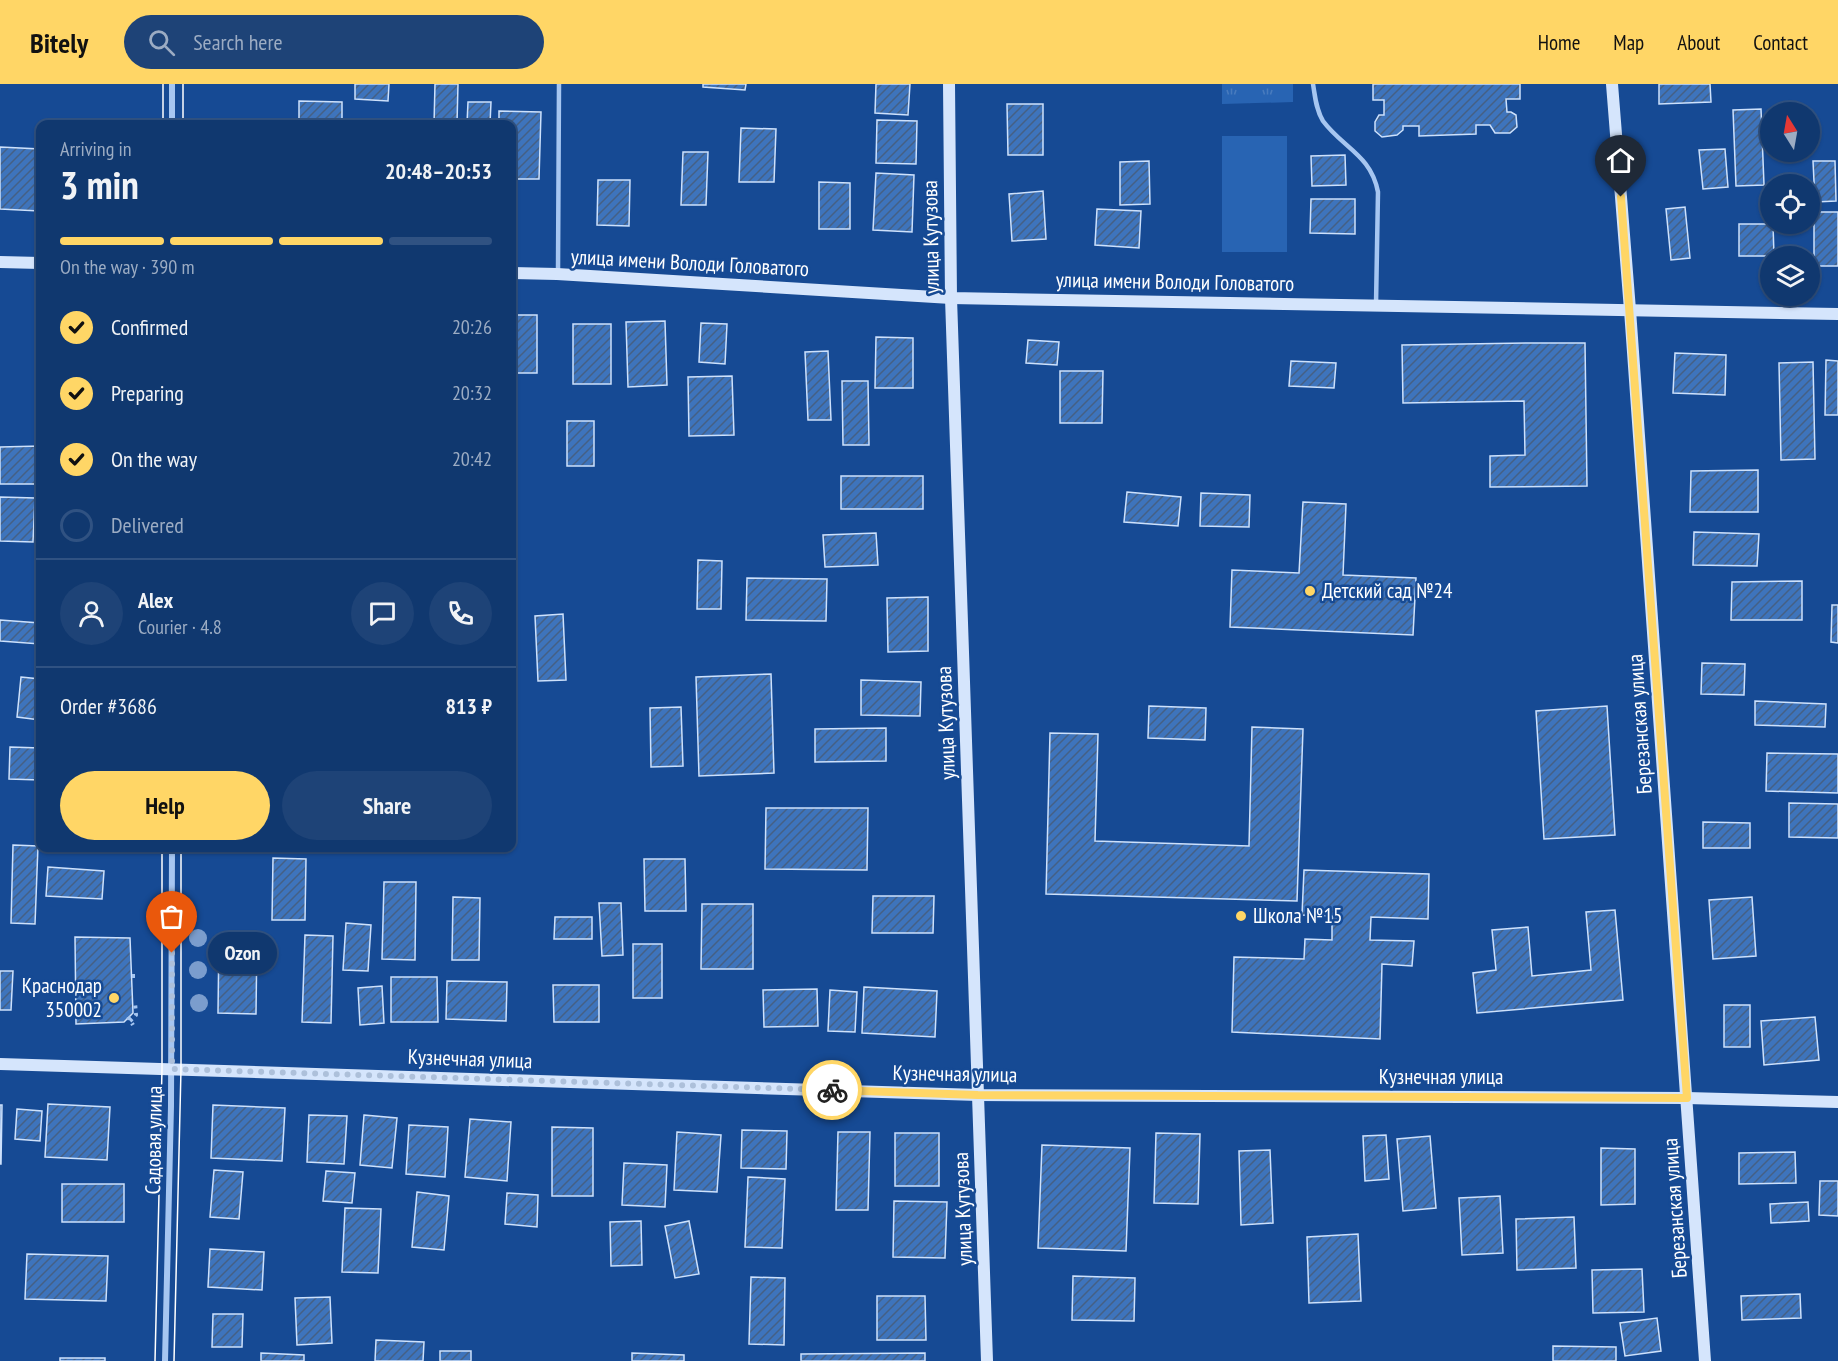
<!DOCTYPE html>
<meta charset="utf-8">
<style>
body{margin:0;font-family:"PT Sans Narrow",sans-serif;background:#1e4377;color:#f1f3f6;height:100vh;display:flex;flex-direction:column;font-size:22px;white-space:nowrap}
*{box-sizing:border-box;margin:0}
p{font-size:20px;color:#9cacc3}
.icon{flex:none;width:33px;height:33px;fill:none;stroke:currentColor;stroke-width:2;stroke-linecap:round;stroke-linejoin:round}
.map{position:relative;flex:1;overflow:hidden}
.side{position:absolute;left:36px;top:36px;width:480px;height:732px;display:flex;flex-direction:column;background:#10386f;border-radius:12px;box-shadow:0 2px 4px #0004,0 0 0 2px #305282}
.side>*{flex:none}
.needle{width:39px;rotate:349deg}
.buttons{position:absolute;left:1760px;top:18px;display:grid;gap:12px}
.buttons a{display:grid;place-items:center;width:60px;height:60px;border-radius:50%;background:#10386f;box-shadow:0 2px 4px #0004,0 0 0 2px #305282;font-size:30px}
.pin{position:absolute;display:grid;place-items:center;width:51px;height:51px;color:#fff;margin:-62px -26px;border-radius:50% 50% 50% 0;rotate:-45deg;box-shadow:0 0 6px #0007}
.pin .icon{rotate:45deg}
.courier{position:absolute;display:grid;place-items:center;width:60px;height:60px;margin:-30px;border:4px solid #ffd666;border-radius:50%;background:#fff;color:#222;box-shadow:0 2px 8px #0007}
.bubble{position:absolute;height:42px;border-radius:21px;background:#10386f;box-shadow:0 2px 4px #0004,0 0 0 2px #305282;font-size:20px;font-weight:700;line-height:42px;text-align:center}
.head em{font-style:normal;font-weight:700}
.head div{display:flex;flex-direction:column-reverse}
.head{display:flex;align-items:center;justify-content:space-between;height:102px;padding:0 24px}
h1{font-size:39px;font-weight:700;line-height:45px}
.bar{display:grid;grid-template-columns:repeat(4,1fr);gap:9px 6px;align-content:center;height:72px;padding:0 24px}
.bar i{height:8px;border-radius:4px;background:#305282}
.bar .selected{background:#ffd666}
.bar p{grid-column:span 4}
.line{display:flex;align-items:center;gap:15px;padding:0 24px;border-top:2px solid #305282}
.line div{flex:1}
.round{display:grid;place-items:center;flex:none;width:63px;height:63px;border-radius:32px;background:#1e4377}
ol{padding:0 24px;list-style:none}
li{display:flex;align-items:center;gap:18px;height:66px}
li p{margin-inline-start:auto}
li .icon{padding:6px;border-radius:50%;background:#ffd666;color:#111;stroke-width:4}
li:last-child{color:#9cacc3}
li i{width:33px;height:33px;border:3px solid #305282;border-radius:50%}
.action{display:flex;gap:12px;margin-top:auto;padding:12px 24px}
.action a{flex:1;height:69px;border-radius:36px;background:#ffd666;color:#111;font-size:24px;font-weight:700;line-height:69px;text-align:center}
.action a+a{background:#1e4377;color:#f1f3f6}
header{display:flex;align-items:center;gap:36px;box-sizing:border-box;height:84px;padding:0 30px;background:#ffd666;color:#111}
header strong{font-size:28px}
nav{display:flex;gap:33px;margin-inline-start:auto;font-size:21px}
.search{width:420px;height:54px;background:#1e4377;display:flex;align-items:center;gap:15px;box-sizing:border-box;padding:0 21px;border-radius:33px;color:#9cacc3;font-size:22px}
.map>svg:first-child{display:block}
.park{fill:url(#park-tufts)}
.pitch{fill:#2864b3}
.building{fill:url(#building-hatch);stroke:#cde1fc;stroke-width:1.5}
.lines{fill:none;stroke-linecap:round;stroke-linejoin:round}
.path{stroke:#a6c6f1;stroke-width:4;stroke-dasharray:3 4.5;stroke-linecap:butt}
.lane{stroke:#a6c6f1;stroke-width:4.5}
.street{stroke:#a6c6f1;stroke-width:6}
.secondary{stroke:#d5e5fc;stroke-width:12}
.tram{stroke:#fff;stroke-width:1.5}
.tree{fill:#7b9dcd}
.done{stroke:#adc0da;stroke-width:6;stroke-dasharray:0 10.8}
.route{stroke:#ffd666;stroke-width:8}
.poi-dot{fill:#ffd666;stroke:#164a94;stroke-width:2}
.labels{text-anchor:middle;stroke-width:5;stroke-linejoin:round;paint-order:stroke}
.street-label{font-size:21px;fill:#fff;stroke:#164a94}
.poi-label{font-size:21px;fill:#fff;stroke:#164a94;text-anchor:start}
</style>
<header>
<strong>Bitely</strong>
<div class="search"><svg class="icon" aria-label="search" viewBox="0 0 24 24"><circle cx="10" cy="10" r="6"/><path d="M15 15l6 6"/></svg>Search here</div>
<nav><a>Home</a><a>Map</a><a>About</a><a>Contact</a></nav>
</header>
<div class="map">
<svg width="1838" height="1277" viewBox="0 0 1838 1277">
<defs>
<pattern id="park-tufts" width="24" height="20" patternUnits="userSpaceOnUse" patternTransform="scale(1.5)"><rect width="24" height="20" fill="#2864b3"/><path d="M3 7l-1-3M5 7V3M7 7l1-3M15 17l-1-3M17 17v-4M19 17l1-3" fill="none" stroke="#487bbe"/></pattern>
<pattern id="building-hatch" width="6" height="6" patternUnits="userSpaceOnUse" patternTransform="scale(1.5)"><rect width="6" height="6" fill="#3e74bc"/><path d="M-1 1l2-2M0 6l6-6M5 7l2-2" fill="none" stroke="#456084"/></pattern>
</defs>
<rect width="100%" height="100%" fill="#164a94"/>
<!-- park -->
<polygon class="park" points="1222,0 1293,0 1293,18 1222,20"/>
<!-- pitch -->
<rect class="pitch" x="1222" y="52" width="65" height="116"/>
<!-- building -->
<g class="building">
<polygon points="355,0 389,0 388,17 355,15"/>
<polygon points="435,0 458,0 457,40 434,40"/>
<polygon points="703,0 746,0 745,6 703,3"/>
<polygon points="876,0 910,0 908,31 875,29"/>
<polygon points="1373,0 1520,0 1520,15 1506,15 1507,28 1511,28 1516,31 1517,43 1510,49 1495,49 1490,41 1476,41 1476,50 1419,52 1419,42 1403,42 1403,46 1397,51 1382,53 1375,47 1375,38 1379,31 1384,31 1384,16 1373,16"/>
<polygon points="1659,0 1710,0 1711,18 1659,20"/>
<polygon points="299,17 342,18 342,40 299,40"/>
<polygon points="468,18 491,18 490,40 467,40"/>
<polygon points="1007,20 1043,20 1043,71 1008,71"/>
<polygon points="1761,25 1764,101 1736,102 1733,26"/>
<polygon points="499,27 541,28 539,95 512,95 512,40 499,40"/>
<polygon points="877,36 917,37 916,80 876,79"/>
<polygon points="741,44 776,45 774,98 739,98"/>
<polygon points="0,63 40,65 39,127 0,125"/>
<polygon points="1725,65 1728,103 1703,105 1699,66"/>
<polygon points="683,68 708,68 706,121 681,121"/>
<polygon points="1345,71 1346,101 1312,102 1311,72"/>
<polygon points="1149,77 1150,120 1120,121 1120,78"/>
<polygon points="1813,77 1835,77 1836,117 1815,118"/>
<polygon points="876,89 914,91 912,148 873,146"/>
<polygon points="598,96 630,96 629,142 597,141"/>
<polygon points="819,98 850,99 850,145 819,145"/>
<polygon points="1043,107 1046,155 1012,157 1009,110"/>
<polygon points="1311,115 1355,115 1355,150 1310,149"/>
<polygon points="1685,123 1690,174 1671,176 1666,125"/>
<polygon points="1097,125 1141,127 1139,164 1095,161"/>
<rect x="1814" y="128" width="24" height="54"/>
<polygon points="1739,140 1773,140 1774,172 1739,172"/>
<rect x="512" y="231" width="25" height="58"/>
<polygon points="665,237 667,301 628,303 626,238"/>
<polygon points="701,239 727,240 725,280 699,278"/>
<rect x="573" y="240" width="38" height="60"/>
<polygon points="876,253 913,254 913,304 875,304"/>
<polygon points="1028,256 1059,258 1057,281 1026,279"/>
<polygon points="1526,259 1585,259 1587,402 1490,403 1490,372 1525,371 1524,317 1403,319 1402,261"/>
<polygon points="828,267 831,336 808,336 805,268"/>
<polygon points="1675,269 1726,271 1725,311 1673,309"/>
<polygon points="1826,276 1838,277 1838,331 1825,331"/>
<polygon points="1291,277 1336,279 1334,304 1289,302"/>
<polygon points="1813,278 1815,375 1781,376 1779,279"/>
<polygon points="1060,287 1103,287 1102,339 1060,339"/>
<polygon points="732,292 734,351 689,352 688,293"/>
<polygon points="842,297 868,297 869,361 843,361"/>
<rect x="567" y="337" width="27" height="45"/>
<polygon points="40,362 40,400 0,400 0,363"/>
<polygon points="1758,386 1758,428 1690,428 1691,387"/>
<rect x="841" y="392" width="82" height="33"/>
<polygon points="1127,408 1181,413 1178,442 1124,438"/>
<polygon points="1201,409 1250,411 1249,443 1200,442"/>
<polygon points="0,413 35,414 33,458 0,457"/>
<polygon points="1303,418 1346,420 1343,491 1416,494 1413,551 1230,543 1232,486 1299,489"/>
<polygon points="1694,448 1759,450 1757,482 1693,481"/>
<polygon points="876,449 878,481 825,483 823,451"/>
<polygon points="698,476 722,477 721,525 697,525"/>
<polygon points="747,494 827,495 826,537 746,536"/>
<polygon points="1802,497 1802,536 1731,536 1732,498"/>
<polygon points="928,513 928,567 888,568 887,514"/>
<polygon points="1832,521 1838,521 1838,559 1831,558"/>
<polygon points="563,530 566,596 538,597 535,532"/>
<polygon points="0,536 40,539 40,560 0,557"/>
<polygon points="1702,579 1745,580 1744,611 1701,610"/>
<polygon points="771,590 774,689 699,692 696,593"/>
<polygon points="21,593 40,595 40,636 17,633"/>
<polygon points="861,596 921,598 920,632 861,631"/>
<polygon points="1755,617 1826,620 1825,643 1755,641"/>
<polygon points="1149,622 1206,624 1205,656 1148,654"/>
<polygon points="1607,622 1615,751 1544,755 1536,627"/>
<polygon points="681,623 683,682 651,683 650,624"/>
<polygon points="1252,643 1303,645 1297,817 1046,810 1050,649 1098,650 1095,757 1249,762"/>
<polygon points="886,644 886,677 815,678 815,645"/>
<polygon points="10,663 40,664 40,696 9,695"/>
<polygon points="1767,669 1838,670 1838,709 1766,707"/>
<polygon points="1789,719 1838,720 1838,754 1789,753"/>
<polygon points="766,724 868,724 867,786 765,785"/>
<polygon points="1703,738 1750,739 1750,764 1703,764"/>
<polygon points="13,761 38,762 35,840 11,839"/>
<polygon points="273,774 306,775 305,836 272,836"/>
<polygon points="644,775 685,775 686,827 645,827"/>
<polygon points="48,783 104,787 102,815 46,812"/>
<polygon points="1304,786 1429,790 1428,835 1371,833 1370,856 1414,857 1412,882 1382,880 1380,955 1232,948 1234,873 1304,875 1305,855 1332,856 1332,832 1302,831"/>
<polygon points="384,798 416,798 415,876 382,875"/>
<polygon points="873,812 934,812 933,849 872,849"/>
<polygon points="453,813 480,814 479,876 452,876"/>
<polygon points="1752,813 1756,872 1713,875 1709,816"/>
<polygon points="599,819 621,819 623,871 602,872"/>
<polygon points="702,820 753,820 753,885 701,885"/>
<polygon points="1615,826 1623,916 1477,929 1473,889 1496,886 1492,846 1528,843 1532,892 1591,886 1586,828"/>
<polygon points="555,833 592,833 592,855 554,855"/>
<polygon points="346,839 371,841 368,887 343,886"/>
<polygon points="305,851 333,852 331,939 302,938"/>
<polygon points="219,852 257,852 256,930 218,929"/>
<polygon points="75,853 130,854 133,929 124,938 76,940"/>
<rect x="633" y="860" width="29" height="54"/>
<polygon points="0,887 13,887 11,926 0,926"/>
<polygon points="391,893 437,893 438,938 391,938"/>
<polygon points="447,897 507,898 506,937 446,935"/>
<polygon points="553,901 599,901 599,938 554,938"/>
<polygon points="382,902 384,939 360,941 358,904"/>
<polygon points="864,903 937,907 935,953 862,949"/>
<polygon points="817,905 818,942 764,943 763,906"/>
<polygon points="830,906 857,908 855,948 828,947"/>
<rect x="1724" y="921" width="26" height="42"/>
<polygon points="1815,933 1819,976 1764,981 1761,937"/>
<polygon points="48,1020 110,1023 107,1076 45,1073"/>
<polygon points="0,1021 2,1021 1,1080 0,1080"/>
<polygon points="213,1021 285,1024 282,1077 211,1074"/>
<polygon points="17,1025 42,1027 40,1057 15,1055"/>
<polygon points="309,1031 347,1032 344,1080 307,1078"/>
<polygon points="364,1031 397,1034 392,1084 360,1081"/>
<polygon points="470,1035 511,1038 507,1097 465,1093"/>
<polygon points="409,1041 448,1043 445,1093 406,1090"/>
<polygon points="552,1043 593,1044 593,1112 552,1112"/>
<polygon points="742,1046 787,1047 786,1085 741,1084"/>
<polygon points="677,1048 721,1051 717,1108 674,1106"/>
<polygon points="838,1048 870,1048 868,1126 836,1126"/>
<rect x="895" y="1049" width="44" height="53"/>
<polygon points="1156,1049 1200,1050 1198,1120 1154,1119"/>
<polygon points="1386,1051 1389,1095 1365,1097 1363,1052"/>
<polygon points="1430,1052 1436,1124 1403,1127 1397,1055"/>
<polygon points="1042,1061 1130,1064 1126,1167 1038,1164"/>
<polygon points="1601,1064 1635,1065 1635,1120 1601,1121"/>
<polygon points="1270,1066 1273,1139 1241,1141 1239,1067"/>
<polygon points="1795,1068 1796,1099 1739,1100 1739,1069"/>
<polygon points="624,1079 667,1081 665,1123 622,1121"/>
<polygon points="214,1086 243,1088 239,1135 210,1133"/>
<polygon points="326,1087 355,1089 352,1119 323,1117"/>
<polygon points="748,1093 785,1095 782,1164 745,1163"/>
<polygon points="1820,1097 1838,1097 1838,1132 1819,1131"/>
<rect x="62" y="1100" width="62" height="38"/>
<polygon points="417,1108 449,1112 444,1166 412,1163"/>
<polygon points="507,1109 538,1111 537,1143 505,1140"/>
<polygon points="1500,1112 1503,1169 1462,1171 1459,1114"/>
<polygon points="894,1117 947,1118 945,1174 893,1173"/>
<polygon points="1808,1118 1809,1137 1771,1139 1770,1120"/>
<polygon points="345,1124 381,1125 378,1189 342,1188"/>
<polygon points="1574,1133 1576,1184 1517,1186 1516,1135"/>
<polygon points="641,1137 642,1181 611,1182 610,1138"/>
<polygon points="689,1137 699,1190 675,1194 665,1142"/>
<polygon points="1358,1150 1361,1217 1309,1219 1307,1153"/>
<polygon points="210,1165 264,1168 262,1206 208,1203"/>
<polygon points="27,1170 108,1172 106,1217 25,1215"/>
<polygon points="1642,1185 1644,1228 1593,1229 1592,1186"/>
<polygon points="1073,1192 1135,1194 1134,1237 1072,1236"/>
<polygon points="751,1193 785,1194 784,1261 749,1260"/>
<polygon points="1800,1210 1801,1234 1742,1236 1741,1212"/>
<polygon points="877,1212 925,1212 926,1256 877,1256"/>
<polygon points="330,1213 332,1259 297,1261 295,1214"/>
<polygon points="213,1230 243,1230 242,1263 212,1263"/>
<polygon points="1657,1234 1661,1267 1625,1272 1620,1239"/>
<polygon points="376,1256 424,1258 423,1277 375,1277"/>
<polygon points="1553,1262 1616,1263 1616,1277 1553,1277"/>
<rect x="440" y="1267" width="31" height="10"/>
<polygon points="261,1269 304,1271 304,1277 261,1277"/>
<polygon points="632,1269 684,1271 684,1277 632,1277"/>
<polygon points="925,1269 925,1277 801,1277 801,1270"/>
<rect x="60" y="1274" width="45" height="3"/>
</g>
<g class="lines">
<!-- path -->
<g class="path">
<polyline points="132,892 138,892"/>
<polyline points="128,933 133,941"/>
<polyline points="130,937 136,931 135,918"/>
</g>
<!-- lane -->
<g class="lane">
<path d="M1313,0C1315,12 1316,26 1323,37C1343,64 1371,71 1378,108L1376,221"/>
<polyline points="558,187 559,0"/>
</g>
<!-- street -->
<g class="street">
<polyline points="172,40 172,0"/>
<polyline points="165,1277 171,1022 172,764"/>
</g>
<!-- secondary -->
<g class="secondary">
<polyline points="949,0 951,214 987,1277"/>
<polyline points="1612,0 1630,226 1705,1277"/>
<polyline points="0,178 40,179"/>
<polyline points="512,189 557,190 951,214 1838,230"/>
<polyline points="0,980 978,1011 1687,1014 1838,1018"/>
</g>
<!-- tram -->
<g class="tram">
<polyline points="163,40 163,0"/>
<polyline points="183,40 183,0"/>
<polyline points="155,1277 162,985 162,764"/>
<polyline points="174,1277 181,985 181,764"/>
</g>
</g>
<!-- trees -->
<g class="tree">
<circle cx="198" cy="854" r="9"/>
<circle cx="198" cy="886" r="9"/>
<circle cx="199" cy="919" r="9"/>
</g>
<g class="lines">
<!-- done -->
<polyline class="done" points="172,869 172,985 832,1006"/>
<!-- route -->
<polyline class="route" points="832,1006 978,1011 1687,1014 1621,113"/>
</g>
<!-- markers -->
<g class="poi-dot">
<circle cx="1310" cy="507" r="6"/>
<circle cx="1241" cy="832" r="6"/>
<circle cx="114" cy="914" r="6"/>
</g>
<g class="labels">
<!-- street labels -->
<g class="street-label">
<text transform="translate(931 153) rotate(-91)" y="7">улица Кутузова</text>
<text transform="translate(690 179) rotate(3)" y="7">улица имени Володи Головатого</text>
<text transform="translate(1175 198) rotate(1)" y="7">улица имени Володи Головатого</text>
<text transform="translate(946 639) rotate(-92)" y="7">улица Кутузова</text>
<text transform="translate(1640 640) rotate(-94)" y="7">Березанская улица</text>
<text transform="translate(470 975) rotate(2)" y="7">Кузнечная улица</text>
<text transform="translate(955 990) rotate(1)" y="7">Кузнечная улица</text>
<text x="1441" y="1000">Кузнечная улица</text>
<text transform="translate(154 1056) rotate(-89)" y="7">Садовая улица</text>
<text transform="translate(1675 1124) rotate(-94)" y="7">Березанская улица</text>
<text transform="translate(963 1125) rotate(-92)" y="7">улица Кутузова</text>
</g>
<!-- poi labels -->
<g class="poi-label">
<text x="1322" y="514">Детский сад №24</text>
<text x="1253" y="839">Школа №15</text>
<text x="102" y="909" text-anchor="end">Краснодар<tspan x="102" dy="24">350002</tspan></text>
</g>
</g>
</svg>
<div class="buttons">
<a><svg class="needle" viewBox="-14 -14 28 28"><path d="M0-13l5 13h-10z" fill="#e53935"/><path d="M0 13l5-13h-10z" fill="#9cacc3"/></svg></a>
<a><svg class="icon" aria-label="locate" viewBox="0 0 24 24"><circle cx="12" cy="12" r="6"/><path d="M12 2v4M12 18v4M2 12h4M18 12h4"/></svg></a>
<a><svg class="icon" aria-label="layers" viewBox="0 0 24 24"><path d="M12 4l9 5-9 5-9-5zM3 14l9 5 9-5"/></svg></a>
</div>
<div class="pin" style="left:172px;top:869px;background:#ea580c"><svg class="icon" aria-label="bag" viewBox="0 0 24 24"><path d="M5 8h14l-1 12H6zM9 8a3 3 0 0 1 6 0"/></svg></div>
<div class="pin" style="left:1621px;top:113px;background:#1f2937"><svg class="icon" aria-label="home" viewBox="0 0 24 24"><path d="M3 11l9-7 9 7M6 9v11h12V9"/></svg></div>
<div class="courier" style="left:832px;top:1006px"><svg class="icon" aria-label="bike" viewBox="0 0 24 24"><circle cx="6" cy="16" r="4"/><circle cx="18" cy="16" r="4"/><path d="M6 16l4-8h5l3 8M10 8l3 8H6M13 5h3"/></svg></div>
<div class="bubble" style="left:208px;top:848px;width:69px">Ozon</div>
<section class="side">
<div class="head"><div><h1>3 min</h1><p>Arriving in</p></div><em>20:48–20:53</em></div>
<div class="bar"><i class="selected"></i><i class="selected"></i><i class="selected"></i><i></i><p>On the way · 390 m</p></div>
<ol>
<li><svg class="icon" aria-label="check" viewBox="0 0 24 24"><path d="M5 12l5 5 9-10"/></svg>Confirmed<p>20:26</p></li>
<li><svg class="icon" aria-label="check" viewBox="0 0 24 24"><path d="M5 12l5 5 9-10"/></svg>Preparing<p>20:32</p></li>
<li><svg class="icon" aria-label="check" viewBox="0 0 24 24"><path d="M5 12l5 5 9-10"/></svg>On the way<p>20:42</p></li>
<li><i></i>Delivered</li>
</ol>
<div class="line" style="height:108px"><a class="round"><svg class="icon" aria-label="person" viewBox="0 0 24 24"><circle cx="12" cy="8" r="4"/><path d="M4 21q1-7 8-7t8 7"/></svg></a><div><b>Alex</b><p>Courier · 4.8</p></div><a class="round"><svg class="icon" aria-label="chat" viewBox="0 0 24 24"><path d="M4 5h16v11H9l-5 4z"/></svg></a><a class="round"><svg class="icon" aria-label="phone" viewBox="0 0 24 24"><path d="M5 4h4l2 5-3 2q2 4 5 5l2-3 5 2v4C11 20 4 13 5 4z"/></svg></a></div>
<div class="line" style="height:78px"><div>Order #3686</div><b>813 ₽</b></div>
<div class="action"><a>Help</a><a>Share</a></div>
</section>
</div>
